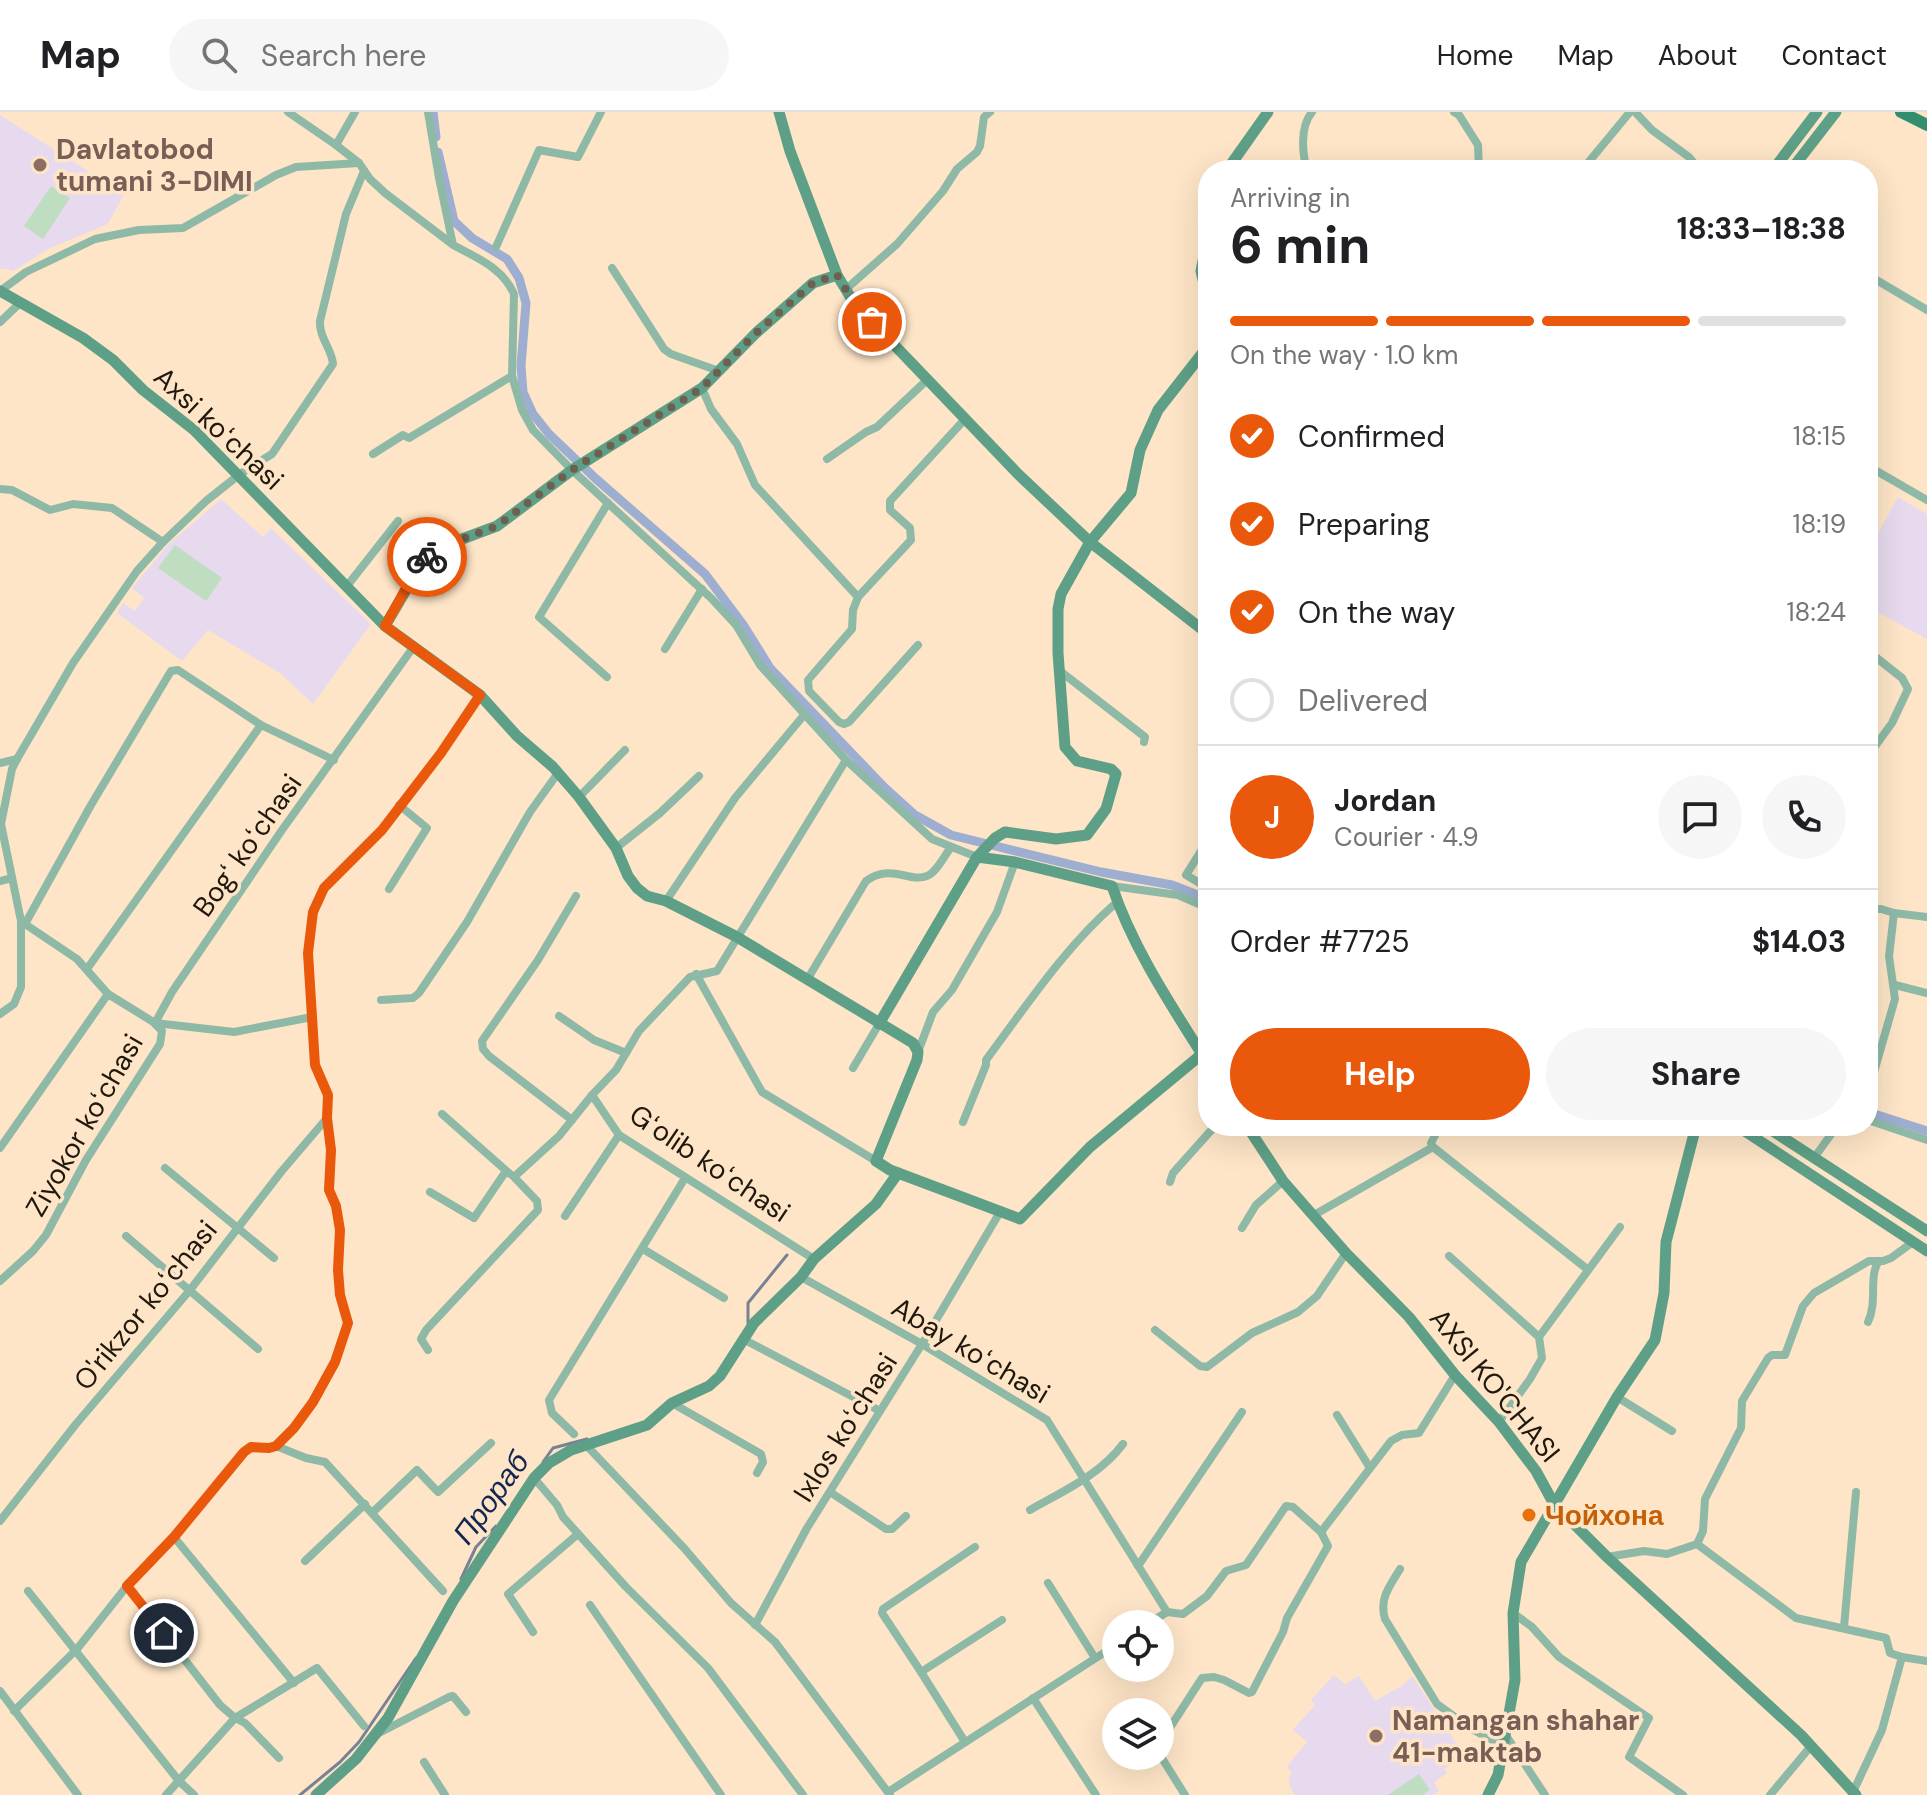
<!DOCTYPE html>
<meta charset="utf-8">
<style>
body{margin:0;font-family:"DM Sans",sans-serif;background:#f6f6f6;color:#202124;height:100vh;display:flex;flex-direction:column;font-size:30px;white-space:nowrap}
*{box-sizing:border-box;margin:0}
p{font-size:26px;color:#757577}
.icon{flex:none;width:44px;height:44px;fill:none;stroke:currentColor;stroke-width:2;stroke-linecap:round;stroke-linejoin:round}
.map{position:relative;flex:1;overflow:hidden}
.details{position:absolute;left:1198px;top:48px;width:680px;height:976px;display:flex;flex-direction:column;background:#fff;border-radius:32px;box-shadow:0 8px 32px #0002}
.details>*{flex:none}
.tools{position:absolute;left:1102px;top:1498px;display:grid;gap:16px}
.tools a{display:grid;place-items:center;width:72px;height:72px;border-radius:50%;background:#fff;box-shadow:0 8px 32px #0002;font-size:40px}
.pin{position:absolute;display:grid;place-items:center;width:68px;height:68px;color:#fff;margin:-34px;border:4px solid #fff;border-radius:50%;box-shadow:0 2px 8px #0007}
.courier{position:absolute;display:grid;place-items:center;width:80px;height:80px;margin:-40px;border:6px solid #ea580c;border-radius:50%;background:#fff;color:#222;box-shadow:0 2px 10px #0007}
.headline em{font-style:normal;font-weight:700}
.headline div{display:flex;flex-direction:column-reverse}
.headline{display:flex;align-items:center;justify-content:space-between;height:136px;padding:0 32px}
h1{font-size:52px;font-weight:700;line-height:60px}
.bar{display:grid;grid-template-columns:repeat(4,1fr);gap:12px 8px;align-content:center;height:96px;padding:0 32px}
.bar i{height:10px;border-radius:6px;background:#e0e0e0}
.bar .active{background:#ea580c}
.bar p{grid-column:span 4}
.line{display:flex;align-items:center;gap:20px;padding:0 32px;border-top:2px solid #e0e0e0}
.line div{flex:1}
.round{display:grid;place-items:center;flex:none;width:84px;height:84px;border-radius:42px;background:#f6f6f6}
ol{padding:0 32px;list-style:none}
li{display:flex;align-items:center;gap:24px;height:88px}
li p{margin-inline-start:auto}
li .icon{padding:8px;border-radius:50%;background:#ea580c;color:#fff;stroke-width:4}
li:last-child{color:#757577}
li i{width:44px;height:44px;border:4px solid #e0e0e0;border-radius:50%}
.action{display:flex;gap:16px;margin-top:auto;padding:16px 32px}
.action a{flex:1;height:92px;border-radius:48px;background:#ea580c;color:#fff;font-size:32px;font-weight:700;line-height:92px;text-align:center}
.action a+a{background:#f6f6f6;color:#202124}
header{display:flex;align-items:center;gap:48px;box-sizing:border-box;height:112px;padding:0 40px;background:#fff;border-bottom:2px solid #e0e0e0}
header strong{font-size:38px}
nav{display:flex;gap:44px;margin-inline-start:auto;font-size:28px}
.search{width:560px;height:72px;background:#f6f6f6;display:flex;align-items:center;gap:20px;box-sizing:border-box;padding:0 28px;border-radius:44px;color:#757577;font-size:30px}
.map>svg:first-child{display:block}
.education{fill:#e7daee}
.pitch{fill:#bfddc0}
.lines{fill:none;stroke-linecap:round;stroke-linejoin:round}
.stream{stroke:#788196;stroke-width:3}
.canal{stroke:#9daed1;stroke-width:9}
.street{stroke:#8eb9a7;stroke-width:8}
.secondary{stroke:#5ea087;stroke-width:11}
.primary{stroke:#338e70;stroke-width:12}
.done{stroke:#6e604e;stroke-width:8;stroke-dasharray:0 14.4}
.route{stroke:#ea580c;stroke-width:10}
.education-dot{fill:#8d6e63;stroke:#fee5c7;stroke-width:3}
.food-dot{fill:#e8710a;stroke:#fee5c7;stroke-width:3}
.labels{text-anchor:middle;stroke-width:7;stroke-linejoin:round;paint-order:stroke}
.education-label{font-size:28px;font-weight:bold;fill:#785e54;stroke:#fee5c7;text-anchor:start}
.street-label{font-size:28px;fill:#21180d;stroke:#fee5c7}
.food-label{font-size:28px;font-weight:bold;fill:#c56008;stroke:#fee5c7;text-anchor:start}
.water-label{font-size:30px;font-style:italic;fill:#132652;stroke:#fee5c7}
</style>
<header>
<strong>Map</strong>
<div class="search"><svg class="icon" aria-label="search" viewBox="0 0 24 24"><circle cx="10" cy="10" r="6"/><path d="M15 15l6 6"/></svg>Search here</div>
<nav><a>Home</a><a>Map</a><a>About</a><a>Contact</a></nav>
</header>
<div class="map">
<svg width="1927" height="1683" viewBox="0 0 1927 1683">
<rect width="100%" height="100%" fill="#fee5c7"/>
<!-- education -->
<g class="education">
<polygon points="0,3 124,82 108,112 48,137 13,159 8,157 0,157"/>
<polygon points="1898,385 1927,402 1927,527 1868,495 1868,440"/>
<polygon points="221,387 263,425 271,416 371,512 313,592 280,561 208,518 182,549 117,501 123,491 135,499 144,486 132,476 169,432"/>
<polygon points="1334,1563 1345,1572 1359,1564 1375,1589 1403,1573 1412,1564 1461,1638 1456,1641 1460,1648 1444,1657 1447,1661 1434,1670 1439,1679 1433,1683 1295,1683 1290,1675 1289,1664 1292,1661 1287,1654 1307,1630 1293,1618 1315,1593 1311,1588"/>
</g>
<!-- pitch -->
<g class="pitch">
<polygon points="51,74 70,86 43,127 24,114"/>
<polygon points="175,433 222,466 206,489 158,456"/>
<polygon points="1419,1662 1430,1678 1422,1683 1388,1683"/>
</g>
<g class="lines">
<!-- stream -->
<g class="stream">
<polyline points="748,1212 748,1191 787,1143"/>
<polyline points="543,1350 553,1336 587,1327"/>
<polyline points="461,1467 476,1435 496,1414"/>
<polyline points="300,1683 340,1650 359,1630 416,1546"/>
</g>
<!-- canal -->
<g class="canal">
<polyline points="433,0 436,25"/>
<polyline points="438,40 454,109 472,126 507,147 519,166 526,191 521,254 523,280 533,302 549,322 595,366 705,462 744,514 770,556 884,675 915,703 951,723 1101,760 1172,773 1208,787"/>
<polyline points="1868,1000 1927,1019"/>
</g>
<!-- street -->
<g class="street">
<polyline points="288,0 336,33 359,51 370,67 385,81 452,132"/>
<path d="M428,0L439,66L453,133C477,146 503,156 514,182L512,264L522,298L533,318L572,358L712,487L736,513L760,553L846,648L932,727L977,745"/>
<polyline points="1454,0 1459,3 1478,33 1479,58"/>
<polyline points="1635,0 1652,18 1689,45 1700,58"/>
<polyline points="336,33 355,0"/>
<path d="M1307,58C1302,40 1300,15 1312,0"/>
<polyline points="1582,58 1630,0"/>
<polyline points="496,135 539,38 578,45 601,0"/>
<polyline points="612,156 664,237 671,242 719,259"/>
<polyline points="1868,163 1927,198"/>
<polyline points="845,178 897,132 943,79 957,57 977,40 980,34 984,5 990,0"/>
<polyline points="0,179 26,160 95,127 139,118 183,116 276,63 296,55 359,51"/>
<polyline points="0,210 21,190"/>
<polyline points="702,276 711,297 737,332 755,373 858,485"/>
<polyline points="373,342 403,323 409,326 512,264"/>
<polyline points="827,347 866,320 877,315 927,268"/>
<polyline points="1868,354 1927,388"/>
<polyline points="0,377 12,378 50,398 73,392 112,396 163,430"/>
<polyline points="347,474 398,409"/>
<polyline points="1198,515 1208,501"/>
<polyline points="918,533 849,610 844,612 839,610 809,579 808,568 852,517 853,498 858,485 911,428 910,416 890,398 890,389 965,307"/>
<polyline points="665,537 702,477"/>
<polyline points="1868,539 1902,566 1908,577 1892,611 1868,644"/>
<polyline points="1060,559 1145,625 1144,630"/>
<polyline points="607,565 539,505 608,391"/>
<polyline points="0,651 17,647"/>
<polyline points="579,685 625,638"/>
<polyline points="1208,728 1186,763 1208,776"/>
<polyline points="616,736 660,701 699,664"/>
<polyline points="0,769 12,766"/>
<polyline points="1112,774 1178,783 1208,796"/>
<polyline points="389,777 427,716 399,693"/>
<polyline points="666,789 735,686 804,603"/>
<polyline points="1868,797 1881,797 1894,801"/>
<polyline points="22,810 77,847 108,882 155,911 234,920 312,905"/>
<polyline points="25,812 91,693 171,559 178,558 261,613 334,648"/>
<polyline points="87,857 261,613"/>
<polyline points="696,862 762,980 876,1049"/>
<path d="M807,868L866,769C891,751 909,771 927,764C936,761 945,743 951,735"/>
<polyline points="1895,873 1927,881"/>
<polyline points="381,888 413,886 419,881 467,810 530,700 558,661"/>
<path d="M0,902L14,892L21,875V809L1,712L12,657L17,647L73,551L137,459L163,430L206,389L240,362L272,342L333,252C332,237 319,226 320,209L346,102L364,59"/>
<polyline points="559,904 594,928 626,941"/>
<polyline points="155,911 172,880 282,718 412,537"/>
<polyline points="918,940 933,900 952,878 997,800 1015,750"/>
<polyline points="853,956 879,912"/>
<polyline points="1868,981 1895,887 1889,844 1894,801 1927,805"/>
<polyline points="592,983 619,1023 814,1147"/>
<polyline points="442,1002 510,1062"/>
<polyline points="572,1008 489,944 483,937 482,929 538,848 576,784"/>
<polyline points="1868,1008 1927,1028"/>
<path d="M963,1010L986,953V948C1027,893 1065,835 1117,790"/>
<polyline points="1440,1014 1431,1031 1433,1035 1587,1157"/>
<polyline points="0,1036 108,882"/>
<polyline points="1814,1046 1837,1014"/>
<polyline points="165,1056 274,1146"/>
<polyline points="1170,1070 1173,1061 1215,1014"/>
<polyline points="430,1080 474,1106 506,1059"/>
<polyline points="1314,1103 1433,1035"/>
<polyline points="565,1104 619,1023"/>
<polyline points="1242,1116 1256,1093 1283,1069"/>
<polyline points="126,1124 258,1237"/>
<polyline points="643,1137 724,1186"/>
<polyline points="1449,1144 1539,1225"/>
<polyline points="801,1165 922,1232 1047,1308 1167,1500"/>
<polyline points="0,1169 33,1139 46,1123 86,1048 160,932 162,919 155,912"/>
<path d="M1868,1210C1878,1189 1868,1164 1879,1149"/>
<polyline points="1155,1218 1200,1254 1207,1255 1252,1221 1298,1200 1317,1184 1346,1141"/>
<polyline points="743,1227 880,1299"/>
<polyline points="428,1238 421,1227 426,1218 538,1098 537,1089 514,1065 559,1024 592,983 616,958 639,919 690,865 717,859 846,648"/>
<polyline points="1617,1285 1672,1319"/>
<polyline points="672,1291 761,1342 763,1350 757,1361"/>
<polyline points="1337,1303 1370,1356"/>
<polyline points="1499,1310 1530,1267 1542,1246 1539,1225 1620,1115"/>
<polyline points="574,1322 552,1301 549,1288 685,1066"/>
<polyline points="586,1333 684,1436 731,1491 775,1530 890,1683"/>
<polyline points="534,1366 557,1393 563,1405 626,1475 708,1556 803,1683"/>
<polyline points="830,1380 886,1417 892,1417 906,1404"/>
<path d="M1030,1398C1063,1379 1100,1363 1123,1332"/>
<polyline points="373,1400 417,1358 438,1380 491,1331"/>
<polyline points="0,1409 76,1312 190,1178 281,1060 327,1006"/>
<polyline points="174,1425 244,1340 251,1335 269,1336 276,1334"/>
<polyline points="1697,1432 1796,1506 1886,1526 1890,1541 1902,1545"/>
<polyline points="1607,1445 1644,1439 1667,1442 1697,1432 1703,1419 1705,1387 1741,1316 1742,1289 1768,1246 1772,1243 1785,1243 1803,1194 1814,1181 1869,1149 1883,1149 1891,1146 1913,1130"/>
<polyline points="305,1449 365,1392"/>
<polyline points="1138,1454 1242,1300"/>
<path d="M1400,1457C1389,1475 1379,1487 1385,1507L1437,1592L1470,1616L1503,1634"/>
<polyline points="1048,1471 1095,1546"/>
<polyline points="127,1474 220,1593 235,1606 245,1611 279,1646"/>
<polyline points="28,1479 179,1669 194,1683"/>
<polyline points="443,1479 325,1350 306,1346 276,1334 294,1316 313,1290 335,1250 348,1211 340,1183 338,1158 340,1118 336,1094 329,1078 331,1038 327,1006 328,983 315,953 308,841 313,800 324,776 382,718 441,641 480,583"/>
<polyline points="590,1493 721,1683"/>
<polyline points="1167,1500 1183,1502 1207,1484 1226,1459 1246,1453 1286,1394 1293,1395 1321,1420"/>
<polyline points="1513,1501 1532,1515 1559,1545 1649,1606 1629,1645 1683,1683"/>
<polyline points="1148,1512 1167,1500"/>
<polyline points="755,1513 807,1416 922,1232 1000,1100"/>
<polyline points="1844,1515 1856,1380"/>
<polyline points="533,1520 508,1482 578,1422"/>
<polyline points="921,1560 882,1501 883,1497 975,1435"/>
<polyline points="0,1579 78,1683"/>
<polyline points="1033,1586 1096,1683"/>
<polyline points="14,1599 77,1537 127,1474 174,1425 294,1571"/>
<polyline points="377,1622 449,1585 453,1584 466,1600"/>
<polyline points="1505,1622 1545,1683"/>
<polyline points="965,1630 921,1560 1002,1508"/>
<polyline points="1160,1631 1202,1566 1214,1565 1224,1568 1249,1581 1252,1580 1283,1520 1287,1506 1328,1434 1321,1420 1391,1329 1402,1323 1419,1321 1455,1263"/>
<polyline points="1160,1643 1185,1683"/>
<polyline points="424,1650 445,1683"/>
<polyline points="888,1680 1116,1533"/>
<polyline points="1853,1680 1882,1618 1902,1545 1927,1549"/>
<polyline points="166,1683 235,1606 317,1556 364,1614"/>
<polyline points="1770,1683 1811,1634"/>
</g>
<!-- secondary -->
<g class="secondary">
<polyline points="779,0 790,39 837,163 854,191 1018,362 1090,430 1208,522"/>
<polyline points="1227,58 1268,0"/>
<polyline points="1773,58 1817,0"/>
<polyline points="1791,58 1836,0"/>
<polyline points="1208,124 1201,159 1208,189"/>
<polyline points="0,179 83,226 113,248 143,278 194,318 385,514 480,583 517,624 553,655 579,685 616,736 628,764 637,776 647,784 666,789 737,825 913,931 918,940 917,948 876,1049 890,1058 1020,1107 1090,1035 1202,942"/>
<polyline points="385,514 425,446 446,433 497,414 572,358 702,276 756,221 813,171 837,163"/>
<path d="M977,745L1015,750L1112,774C1133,837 1173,896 1208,952"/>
<polyline points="879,912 977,745 995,726 1005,720 1056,727 1087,723 1106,697 1116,662 1111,657 1077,649 1065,635 1058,541 1058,497 1061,482 1090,430 1131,381 1140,338 1158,298 1208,234"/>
<polyline points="1247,1014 1283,1069 1346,1141 1409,1205 1455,1263 1499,1310 1536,1359 1554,1392 1607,1445 1801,1623 1856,1683"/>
<polyline points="1737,1014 1927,1139"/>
<polyline points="1765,1014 1927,1119"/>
<polyline points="316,1683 356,1647 388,1606 453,1489 534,1366 549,1351 571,1338 647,1313 672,1291 709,1274 720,1264 754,1211 801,1165 814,1147 876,1092 898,1061"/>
<polyline points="1488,1683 1498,1663 1515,1568 1513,1501 1521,1450 1617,1285 1655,1228 1664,1181 1666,1130 1696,1014"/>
</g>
<!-- primary -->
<polyline class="primary" points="1901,0 1927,13"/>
</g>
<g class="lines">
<!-- done -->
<polyline class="done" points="427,445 446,433 497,414 572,358 702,276 756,221 813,171 837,163 854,191 872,210"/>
<!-- route -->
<polyline class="route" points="164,1521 127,1474 174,1425 244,1340 251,1335 269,1336 276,1334 294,1316 313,1290 335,1250 348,1211 340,1183 338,1158 340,1118 336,1094 329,1078 331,1038 327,1006 328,983 315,953 308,841 313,800 324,776 382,718 441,641 480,583 385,514 414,462 427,445"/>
</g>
<!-- markers -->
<g class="education-dot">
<circle cx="40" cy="53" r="8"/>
<circle cx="1376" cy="1624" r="8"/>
</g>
<circle class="food-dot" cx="1529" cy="1403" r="8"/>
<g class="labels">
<!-- education labels -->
<g class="education-label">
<text x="56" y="47">Davlatobod<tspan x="56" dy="32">tumani 3-DIMI</tspan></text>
<text x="1392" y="1618">Namangan shahar<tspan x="1392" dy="32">41-maktab</tspan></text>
</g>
<!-- street labels -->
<g class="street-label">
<text transform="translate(219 316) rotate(43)" y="10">Axsi koʻchasi</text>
<text transform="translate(247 733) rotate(-55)" y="10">Bogʻ koʻchasi</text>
<text transform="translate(84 1013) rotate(-60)" y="10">Ziyokor koʻchasi</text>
<text transform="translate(710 1051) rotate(34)" y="10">Gʻolib koʻchasi</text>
<text transform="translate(145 1193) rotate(-51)" y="10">O'rikzor koʻchasi</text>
<text transform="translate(971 1238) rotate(31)" y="10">Abay koʻchasi</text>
<text transform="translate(1495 1273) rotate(51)" y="10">AXSI KO'CHASI</text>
<text transform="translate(845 1315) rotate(-58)" y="10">Ixlos koʻchasi</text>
</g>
<!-- food labels -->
<g class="food-label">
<text x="1545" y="1413">Чойхона</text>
</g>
<!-- water labels -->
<g class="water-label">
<text transform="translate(491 1386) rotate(-54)" y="10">Прораб</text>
</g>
</g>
</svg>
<div class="tools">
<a><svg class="icon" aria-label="locate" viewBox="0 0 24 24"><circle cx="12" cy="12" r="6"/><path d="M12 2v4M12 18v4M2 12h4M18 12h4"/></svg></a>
<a><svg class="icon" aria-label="layers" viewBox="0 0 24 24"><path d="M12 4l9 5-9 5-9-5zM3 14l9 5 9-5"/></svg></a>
</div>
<div class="pin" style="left:872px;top:210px;background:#ea580c"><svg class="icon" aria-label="bag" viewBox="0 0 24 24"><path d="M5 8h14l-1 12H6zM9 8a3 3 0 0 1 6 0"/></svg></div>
<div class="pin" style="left:164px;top:1521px;background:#1f2937"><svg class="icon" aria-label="home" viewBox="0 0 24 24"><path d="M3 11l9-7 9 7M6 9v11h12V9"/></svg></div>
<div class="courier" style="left:427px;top:445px"><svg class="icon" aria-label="bike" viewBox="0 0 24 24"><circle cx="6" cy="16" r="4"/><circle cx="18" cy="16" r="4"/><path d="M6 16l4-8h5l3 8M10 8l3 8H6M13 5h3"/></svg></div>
<section class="details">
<div class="headline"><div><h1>6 min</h1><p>Arriving in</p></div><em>18:33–18:38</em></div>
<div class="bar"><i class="active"></i><i class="active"></i><i class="active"></i><i></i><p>On the way · 1.0 km</p></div>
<ol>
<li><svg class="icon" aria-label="check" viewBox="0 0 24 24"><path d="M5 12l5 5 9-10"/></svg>Confirmed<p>18:15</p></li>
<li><svg class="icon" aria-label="check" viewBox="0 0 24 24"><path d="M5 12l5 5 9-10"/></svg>Preparing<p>18:19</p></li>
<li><svg class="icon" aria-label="check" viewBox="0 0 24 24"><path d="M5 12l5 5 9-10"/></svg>On the way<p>18:24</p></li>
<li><i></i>Delivered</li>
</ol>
<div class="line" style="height:144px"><b class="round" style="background:#ea580c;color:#fff">J</b><div><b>Jordan</b><p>Courier · 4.9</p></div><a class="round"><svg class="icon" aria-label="chat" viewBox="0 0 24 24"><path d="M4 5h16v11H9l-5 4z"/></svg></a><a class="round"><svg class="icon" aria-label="phone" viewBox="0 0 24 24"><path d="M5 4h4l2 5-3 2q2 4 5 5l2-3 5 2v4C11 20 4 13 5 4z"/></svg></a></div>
<div class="line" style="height:104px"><div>Order #7725</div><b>$14.03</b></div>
<div class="action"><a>Help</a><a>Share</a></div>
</section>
</div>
